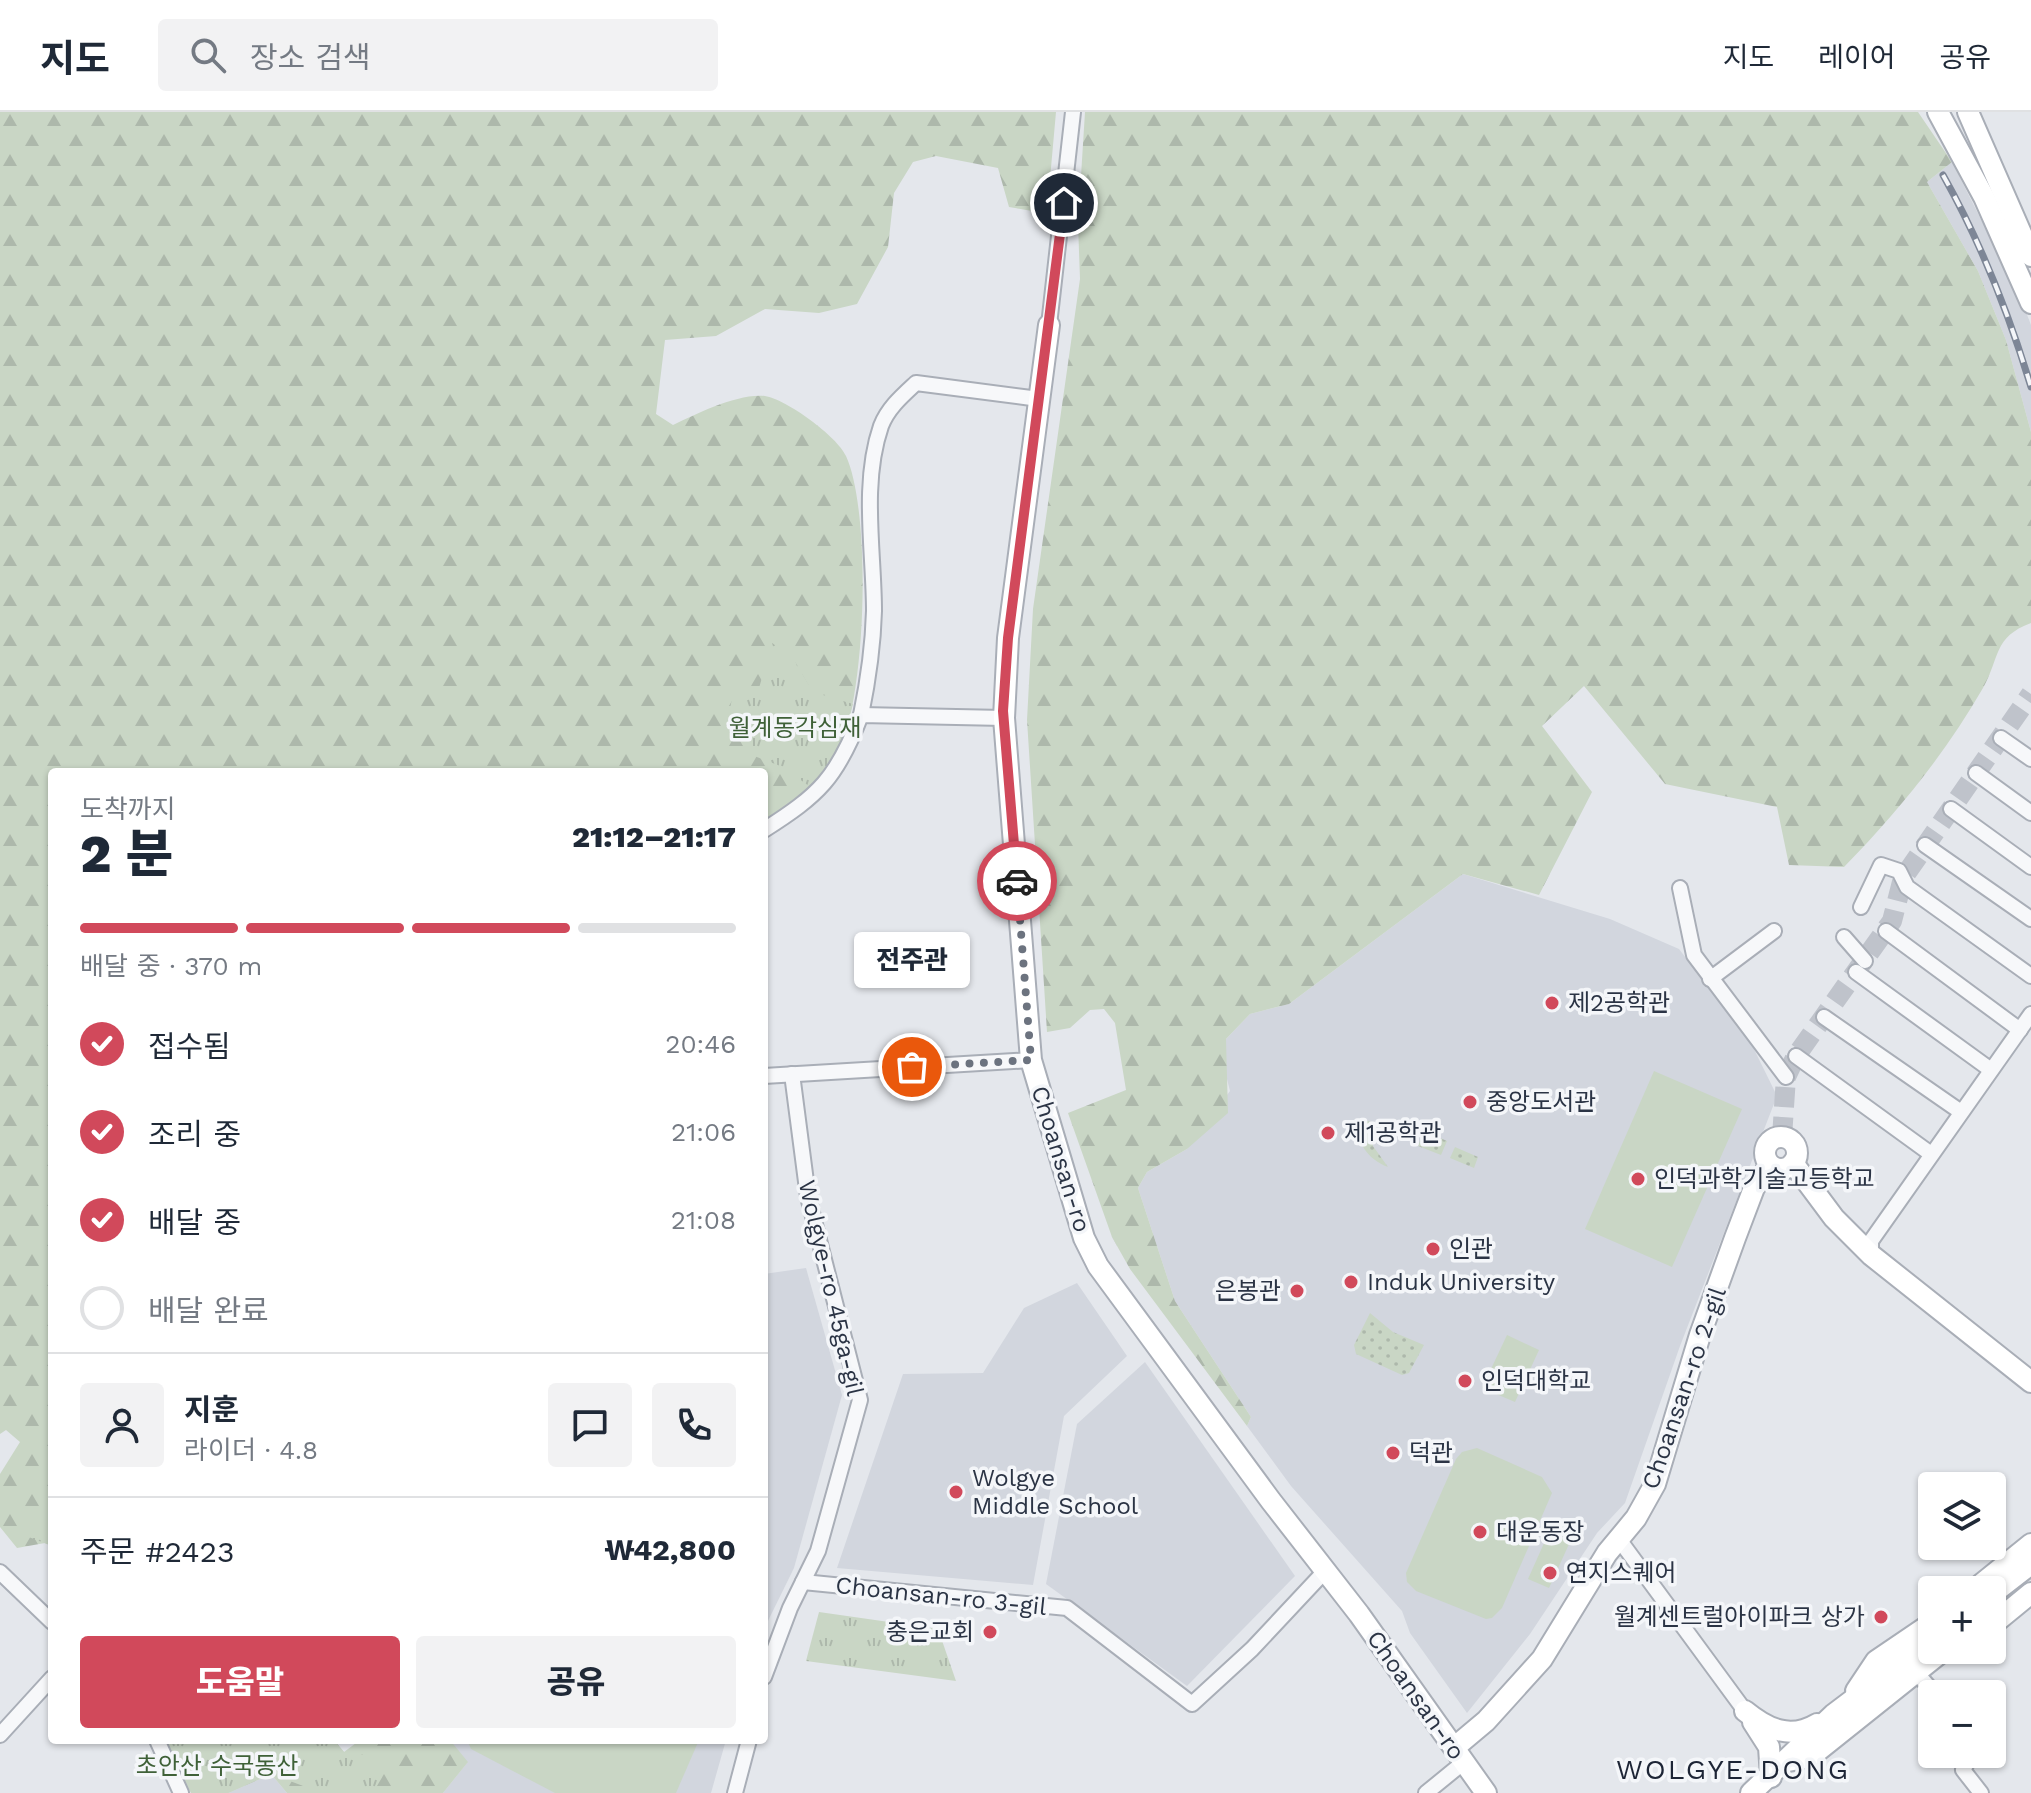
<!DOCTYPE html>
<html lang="ko">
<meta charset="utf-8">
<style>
body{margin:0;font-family:"Work Sans","Noto Sans KR",sans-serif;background:#f2f2f3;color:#1f2937;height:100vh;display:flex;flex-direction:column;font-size:30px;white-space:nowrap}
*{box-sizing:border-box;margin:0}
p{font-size:26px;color:#747a83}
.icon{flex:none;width:44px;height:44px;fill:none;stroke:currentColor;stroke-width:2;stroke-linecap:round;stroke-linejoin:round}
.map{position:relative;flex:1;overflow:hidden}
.side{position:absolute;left:48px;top:656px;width:720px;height:976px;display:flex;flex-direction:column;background:#fff;border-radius:8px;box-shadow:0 2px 6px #0004}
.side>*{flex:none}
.fabs{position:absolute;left:1918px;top:1360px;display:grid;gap:16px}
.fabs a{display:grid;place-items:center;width:88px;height:88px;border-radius:8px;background:#fff;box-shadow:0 2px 6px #0004;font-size:40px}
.pin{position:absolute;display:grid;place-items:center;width:68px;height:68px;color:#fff;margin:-34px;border:4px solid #fff;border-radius:50%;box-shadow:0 2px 8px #0007}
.courier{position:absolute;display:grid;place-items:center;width:80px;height:80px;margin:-40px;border:6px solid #d1495b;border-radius:50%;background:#fff;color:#222;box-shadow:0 2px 10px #0007}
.bubble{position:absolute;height:56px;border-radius:8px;background:#fff;box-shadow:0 2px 6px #0004;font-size:26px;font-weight:800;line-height:56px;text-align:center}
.headline em{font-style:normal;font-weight:800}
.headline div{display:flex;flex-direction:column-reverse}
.headline{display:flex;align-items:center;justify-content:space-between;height:136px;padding:0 32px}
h1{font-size:52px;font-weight:800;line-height:60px}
.bar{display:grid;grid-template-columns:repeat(4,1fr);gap:12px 8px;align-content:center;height:96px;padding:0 32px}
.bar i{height:10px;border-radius:6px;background:#e0e1e3}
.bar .selected{background:#d1495b}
.bar p{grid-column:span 4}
.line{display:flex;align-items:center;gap:20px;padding:0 32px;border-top:2px solid #e0e1e3}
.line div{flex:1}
.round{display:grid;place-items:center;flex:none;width:84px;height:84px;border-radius:8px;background:#f2f2f3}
ol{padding:0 32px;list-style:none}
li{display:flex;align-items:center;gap:24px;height:88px}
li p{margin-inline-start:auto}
li .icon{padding:8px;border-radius:50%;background:#d1495b;color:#fff;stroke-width:4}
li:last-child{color:#747a83}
li i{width:44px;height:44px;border:4px solid #e0e1e3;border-radius:50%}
.button{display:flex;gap:16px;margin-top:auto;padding:16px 32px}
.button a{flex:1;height:92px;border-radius:8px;background:#d1495b;color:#fff;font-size:32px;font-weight:800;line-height:92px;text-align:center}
.button a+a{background:#f2f2f3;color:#1f2937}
header{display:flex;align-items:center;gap:48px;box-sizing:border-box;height:112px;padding:0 40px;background:#fff;border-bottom:2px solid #e0e1e3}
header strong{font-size:38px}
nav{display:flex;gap:44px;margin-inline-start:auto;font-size:28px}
.search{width:560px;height:72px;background:#f2f2f3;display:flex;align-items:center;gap:20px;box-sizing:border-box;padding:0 28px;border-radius:8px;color:#747a83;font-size:30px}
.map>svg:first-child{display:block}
.built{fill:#d2d6de}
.grass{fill:url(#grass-dots)}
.forest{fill:url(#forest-firs)}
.park{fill:url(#park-tufts)}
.pitch{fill:#c9d6c5}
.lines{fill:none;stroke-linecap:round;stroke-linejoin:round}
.secondary-tunnel{stroke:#bfc3cb;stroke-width:20;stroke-dasharray:20 10;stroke-linecap:butt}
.street-casing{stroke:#a9aeb7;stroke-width:18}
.secondary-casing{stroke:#a9aeb7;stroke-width:24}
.street{stroke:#f7f8fa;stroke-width:14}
.secondary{stroke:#fff;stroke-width:20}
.rail-casing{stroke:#7d8696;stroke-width:7}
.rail{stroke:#f4f6f9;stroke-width:4;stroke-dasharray:12;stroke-linecap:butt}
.done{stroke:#6c737f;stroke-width:8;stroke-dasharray:0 14.4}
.route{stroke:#d1495b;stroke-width:10}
.poi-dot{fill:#d1495b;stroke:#f4f6f9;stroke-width:3}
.labels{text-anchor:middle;stroke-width:7;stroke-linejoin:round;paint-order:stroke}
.park-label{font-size:24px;fill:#3f6138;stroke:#f4f6f9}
.poi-label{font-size:24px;fill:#2b3445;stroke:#f4f6f9;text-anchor:start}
.street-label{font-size:24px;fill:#2b3445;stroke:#f4f6f9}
.quarter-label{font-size:28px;letter-spacing:2px;fill:#1d2536;stroke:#f4f6f9}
</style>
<header>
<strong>지도</strong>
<div class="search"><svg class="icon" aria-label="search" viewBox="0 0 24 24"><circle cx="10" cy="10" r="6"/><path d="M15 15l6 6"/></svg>장소 검색</div>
<nav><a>지도</a><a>레이어</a><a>공유</a></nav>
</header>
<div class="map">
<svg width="2031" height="1681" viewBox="0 0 2031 1681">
<defs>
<pattern id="grass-dots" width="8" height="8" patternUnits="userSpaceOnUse" patternTransform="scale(2)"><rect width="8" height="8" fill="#c9d6c5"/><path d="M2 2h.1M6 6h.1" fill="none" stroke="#adb8ab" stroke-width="1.8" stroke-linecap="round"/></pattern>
<pattern id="forest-firs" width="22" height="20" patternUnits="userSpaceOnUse" patternTransform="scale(2)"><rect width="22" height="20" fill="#c9d6c5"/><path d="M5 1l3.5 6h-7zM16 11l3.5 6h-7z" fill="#adb8ab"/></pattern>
<pattern id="park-tufts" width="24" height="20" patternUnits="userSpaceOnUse" patternTransform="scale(2)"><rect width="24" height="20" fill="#c9d6c5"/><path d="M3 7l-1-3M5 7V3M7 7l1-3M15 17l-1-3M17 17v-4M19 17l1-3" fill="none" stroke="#adb8ab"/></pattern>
</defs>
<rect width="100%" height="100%" fill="#e4e7ec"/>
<!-- built -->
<g class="built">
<polygon points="1952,50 2021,187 2031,213 2031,320 2006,228 1978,159 1927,70"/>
<polygon points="1463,762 1610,807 1679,837 1749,927 1777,984 1680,1234 1625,1391 1597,1421 1530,1522 1467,1601 1410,1521 1402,1499 1291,1374 1247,1314 1251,1305 1175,1189 1138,1076 1147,1060 1187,1037 1230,979 1225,959 1226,927 1250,902 1289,892"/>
<polygon points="806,1156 842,1283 794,1456 764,1517 764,1162"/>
<polygon points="1077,1171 1127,1244 1064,1304 1033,1473 837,1456 903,1262 983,1261 1024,1196"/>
<polygon points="1145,1250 1295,1464 1187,1574 1046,1472 1077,1312"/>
<polygon points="450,1628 726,1628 711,1681 443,1681 467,1651"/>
<polygon points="271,1662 287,1681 228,1681"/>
</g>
<!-- grass -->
<g class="grass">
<path d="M1360,1007L1372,1010L1373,1034L1388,1055C1367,1047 1355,1030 1360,1007Z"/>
<polygon points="1424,1019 1447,1029 1441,1043 1418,1034"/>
<polygon points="1455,1035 1478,1045 1474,1056 1450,1046"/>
<polygon points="1370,1201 1393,1220 1424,1233 1409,1261 1402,1263 1356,1242 1354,1233"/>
</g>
<!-- forest -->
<g class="forest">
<path d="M0,0H1056L1049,78L1038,100L1009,95L998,56L936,44L913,50L894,81L888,135L857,192L819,201L765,197L716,224L665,228L656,302L673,313C696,302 738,281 765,284C786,287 838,325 846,344C872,401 867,593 835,648C818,676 790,693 764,712V660H52V1434L45,1431L17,1436L0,1415V1362L20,1330L6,1318L0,1322Z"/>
<path d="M1085,0H1918L1952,50L1927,70L1978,159L2006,228L2031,320V511C1993,525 2000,546 1983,576C1945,642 1897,701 1844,755L1789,753L1777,695L1665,672L1584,574L1542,614L1592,680L1539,783L1463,762L1289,892L1250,902L1226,927L1228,1001L1187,1037L1147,1060L1138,1076L1175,1189L1251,1305L1247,1314L1130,1157L1112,1125L1068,1001L1126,978L1115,911L1104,897L1090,898L1070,916L1047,920L1027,608L1033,497L1080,167L1078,112Z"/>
<polygon points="334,1628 344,1640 360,1628 450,1628 468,1650 443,1681 287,1681 271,1662 228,1681 191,1681"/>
</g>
<!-- park -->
<g class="park">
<polygon points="772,531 791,543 813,580 853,592 837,646 813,677 783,655 749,642 754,623 726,614 734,578 757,583"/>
<polygon points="52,1394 52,1434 21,1422 28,1404"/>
<polygon points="819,1500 938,1517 956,1569 806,1549"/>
<polygon points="163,1628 334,1628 344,1640 369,1644 382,1665 370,1681 314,1678 271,1662 228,1681 191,1681"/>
</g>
<!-- pitch -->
<g class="pitch">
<polygon points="1654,959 1742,997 1672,1155 1585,1117"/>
<polygon points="1507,1223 1539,1238 1515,1290 1482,1276"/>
<polygon points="1477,1336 1542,1365 1552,1381 1502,1496 1492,1506 1486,1507 1416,1479 1407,1470 1406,1461 1456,1347 1462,1340"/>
<polygon points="1549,1420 1570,1430 1549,1476 1528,1467"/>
<polygon points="467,1628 699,1628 676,1681 555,1681 471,1637"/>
</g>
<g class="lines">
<!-- secondary-tunnel -->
<polyline class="secondary-tunnel" points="1782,1025 1786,965 1796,944 1892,809 1903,766 2031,582"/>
<defs>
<g id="street">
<polyline points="1049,213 1073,0"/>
<path d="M861,603C868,569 873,535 874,499C874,440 861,372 881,314C888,296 902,284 916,271L1039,287"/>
<polyline points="2001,626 2031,647"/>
<polyline points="1976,661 2031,701"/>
<polyline points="1951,697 2031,755"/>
<path d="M764,718C819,683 837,666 861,603L1004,606"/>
<polyline points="1925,733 2031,807"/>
<polyline points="1680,776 1694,843 1786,965"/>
<polyline points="1861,795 1881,753 1899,759 1907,775 2031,864"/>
<polyline points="1886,819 2020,918"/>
<polyline points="1844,825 1865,849"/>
<polyline points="1856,860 1991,958"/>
<polyline points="1710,867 1774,819"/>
<polyline points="1824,905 1961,1000"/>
<polyline points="1796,944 1931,1042"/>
<polyline points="764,964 1031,948"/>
<polyline points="1871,1143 1871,1129 2031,902"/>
<polyline points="1618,1426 1745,1599"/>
<polyline points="0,1460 52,1510"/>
<polyline points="803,1470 1067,1496 1192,1592 1252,1537 1326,1458"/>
<polyline points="764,1565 790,1496 818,1439 860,1288 808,1085 792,962"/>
<polyline points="1922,1567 1935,1582"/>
<polyline points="0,1623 52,1566"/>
<polyline points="157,1628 181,1681"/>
<polyline points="1972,1642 1963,1658 1981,1681"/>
<polyline points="735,1681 749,1628"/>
<polyline points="1426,1681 1464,1650"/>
</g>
<g id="secondary">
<polyline points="1938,0 1984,85 2031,191"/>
<polyline points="1968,0 2031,144"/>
<polyline points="1049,213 1008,526 1004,606 1031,948 1084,1126 1098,1154 1271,1389 1359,1502 1486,1681"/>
<circle cx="1781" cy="1041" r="16"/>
<polyline points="1793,1051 1834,1106 1871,1143 2031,1270"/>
<polyline points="1974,1478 2031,1432"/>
<polyline points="1992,1482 2031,1452"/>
<polyline points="1992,1513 2031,1481"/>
<polyline points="1856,1579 1876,1549 1932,1511"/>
<path d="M1745,1599C1767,1617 1790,1628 1817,1612"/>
<polyline points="1753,1610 1769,1635 1771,1665"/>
<polyline points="1455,1635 1486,1609 1542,1547 1607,1441 1636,1406 1655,1372 1700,1223 1735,1126 1754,1076 1770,1053"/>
<polyline points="1788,1649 1810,1645 1944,1538"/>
<polyline points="1751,1681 1834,1602 1932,1528"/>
</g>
</defs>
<!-- street casing -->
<use href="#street" class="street-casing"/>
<!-- secondary casing -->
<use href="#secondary" class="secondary-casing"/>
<!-- street -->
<use href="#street" class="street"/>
<!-- secondary -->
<use href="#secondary" class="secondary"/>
<defs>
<path id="rail" d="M1943,63C1980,129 2009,202 2031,275"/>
</defs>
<!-- rail casing -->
<use href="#rail" class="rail-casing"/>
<!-- rail -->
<use href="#rail" class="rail"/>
</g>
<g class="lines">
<!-- done -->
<polyline class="done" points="912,955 1031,948 1017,769"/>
<!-- route -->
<polyline class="route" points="1017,769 1003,599 1008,526 1064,91"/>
</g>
<!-- markers -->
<g class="poi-dot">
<circle cx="1552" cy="891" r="8"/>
<circle cx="1470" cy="990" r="8"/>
<circle cx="1328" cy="1021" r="8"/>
<circle cx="1638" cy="1067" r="8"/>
<circle cx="1433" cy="1137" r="8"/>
<circle cx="1351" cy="1170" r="8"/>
<circle cx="1297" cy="1179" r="8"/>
<circle cx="1465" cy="1269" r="8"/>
<circle cx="1393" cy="1341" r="8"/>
<circle cx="956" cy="1380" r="8"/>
<circle cx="1480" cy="1420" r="8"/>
<circle cx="1550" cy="1461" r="8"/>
<circle cx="1881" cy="1505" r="8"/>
<circle cx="990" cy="1520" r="8"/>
</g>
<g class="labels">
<!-- park labels -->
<g class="park-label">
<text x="795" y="624">월계동각심재</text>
<text x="217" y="1662">초안산 수국동산</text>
</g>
<!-- poi labels -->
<g class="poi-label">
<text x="1568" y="899">제2공학관</text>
<text x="1486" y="998">중앙도서관</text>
<text x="1344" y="1029">제1공학관</text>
<text x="1654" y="1075">인덕과학기술고등학교</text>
<text x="1449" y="1145">인관</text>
<text x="1367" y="1178">Induk University</text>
<text x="1281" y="1187" text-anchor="end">은봉관</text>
<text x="1481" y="1277">인덕대학교</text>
<text x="1409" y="1349">덕관</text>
<text x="972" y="1374">Wolgye<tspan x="972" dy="28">Middle School</tspan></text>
<text x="1496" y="1428">대운동장</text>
<text x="1566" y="1469">연지스퀘어</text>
<text x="1865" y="1513" text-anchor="end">월계센트럴아이파크 상가</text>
<text x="974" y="1528" text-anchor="end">충은교회</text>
</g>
<!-- street labels -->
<g class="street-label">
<text transform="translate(1061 1047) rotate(73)" y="8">Choansan-ro</text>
<text transform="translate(831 1176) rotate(77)" y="8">Wolgye-ro 45ga-gil</text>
<text transform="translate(1684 1276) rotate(-71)" y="8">Choansan-ro 2-gil</text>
<text transform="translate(941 1484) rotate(6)" y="8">Choansan-ro 3-gil</text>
<text transform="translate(1416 1583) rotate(55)" y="8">Choansan-ro</text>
</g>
<!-- quarter labels -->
<g class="quarter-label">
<text x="1733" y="1667">WOLGYE-DONG</text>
</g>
</g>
</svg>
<div class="fabs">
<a><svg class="icon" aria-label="layers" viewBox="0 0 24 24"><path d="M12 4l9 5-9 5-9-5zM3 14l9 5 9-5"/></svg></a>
<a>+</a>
<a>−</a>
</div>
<div class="pin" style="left:912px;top:955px;background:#ea580c"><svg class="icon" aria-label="bag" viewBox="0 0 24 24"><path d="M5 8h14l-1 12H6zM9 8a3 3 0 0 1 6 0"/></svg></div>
<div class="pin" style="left:1064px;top:91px;background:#1f2937"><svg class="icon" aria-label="home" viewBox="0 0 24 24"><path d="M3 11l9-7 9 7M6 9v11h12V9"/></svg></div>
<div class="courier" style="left:1017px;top:769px"><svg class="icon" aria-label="car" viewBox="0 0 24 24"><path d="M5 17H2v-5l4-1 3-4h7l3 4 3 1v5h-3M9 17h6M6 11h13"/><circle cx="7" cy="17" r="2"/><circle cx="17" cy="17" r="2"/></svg></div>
<div class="bubble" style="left:854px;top:820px;width:116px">전주관</div>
<section class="side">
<div class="headline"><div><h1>2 분</h1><p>도착까지</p></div><em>21:12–21:17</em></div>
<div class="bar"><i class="selected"></i><i class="selected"></i><i class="selected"></i><i></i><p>배달 중 · 370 m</p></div>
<ol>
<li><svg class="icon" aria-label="check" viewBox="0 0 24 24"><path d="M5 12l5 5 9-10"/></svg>접수됨<p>20:46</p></li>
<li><svg class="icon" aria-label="check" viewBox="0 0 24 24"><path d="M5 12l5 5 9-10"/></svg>조리 중<p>21:06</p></li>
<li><svg class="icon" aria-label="check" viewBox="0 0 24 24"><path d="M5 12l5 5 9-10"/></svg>배달 중<p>21:08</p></li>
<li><i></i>배달 완료</li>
</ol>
<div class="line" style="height:144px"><a class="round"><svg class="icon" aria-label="person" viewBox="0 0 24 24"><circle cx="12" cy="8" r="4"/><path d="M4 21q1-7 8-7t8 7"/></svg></a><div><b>지훈</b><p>라이더 · 4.8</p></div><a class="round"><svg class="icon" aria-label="chat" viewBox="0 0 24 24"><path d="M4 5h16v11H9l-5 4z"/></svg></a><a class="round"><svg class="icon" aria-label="phone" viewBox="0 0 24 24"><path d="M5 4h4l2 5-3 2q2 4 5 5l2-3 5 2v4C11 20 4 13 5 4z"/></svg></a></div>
<div class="line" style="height:104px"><div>주문 #2423</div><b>₩42,800</b></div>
<div class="button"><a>도움말</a><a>공유</a></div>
</section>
</div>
